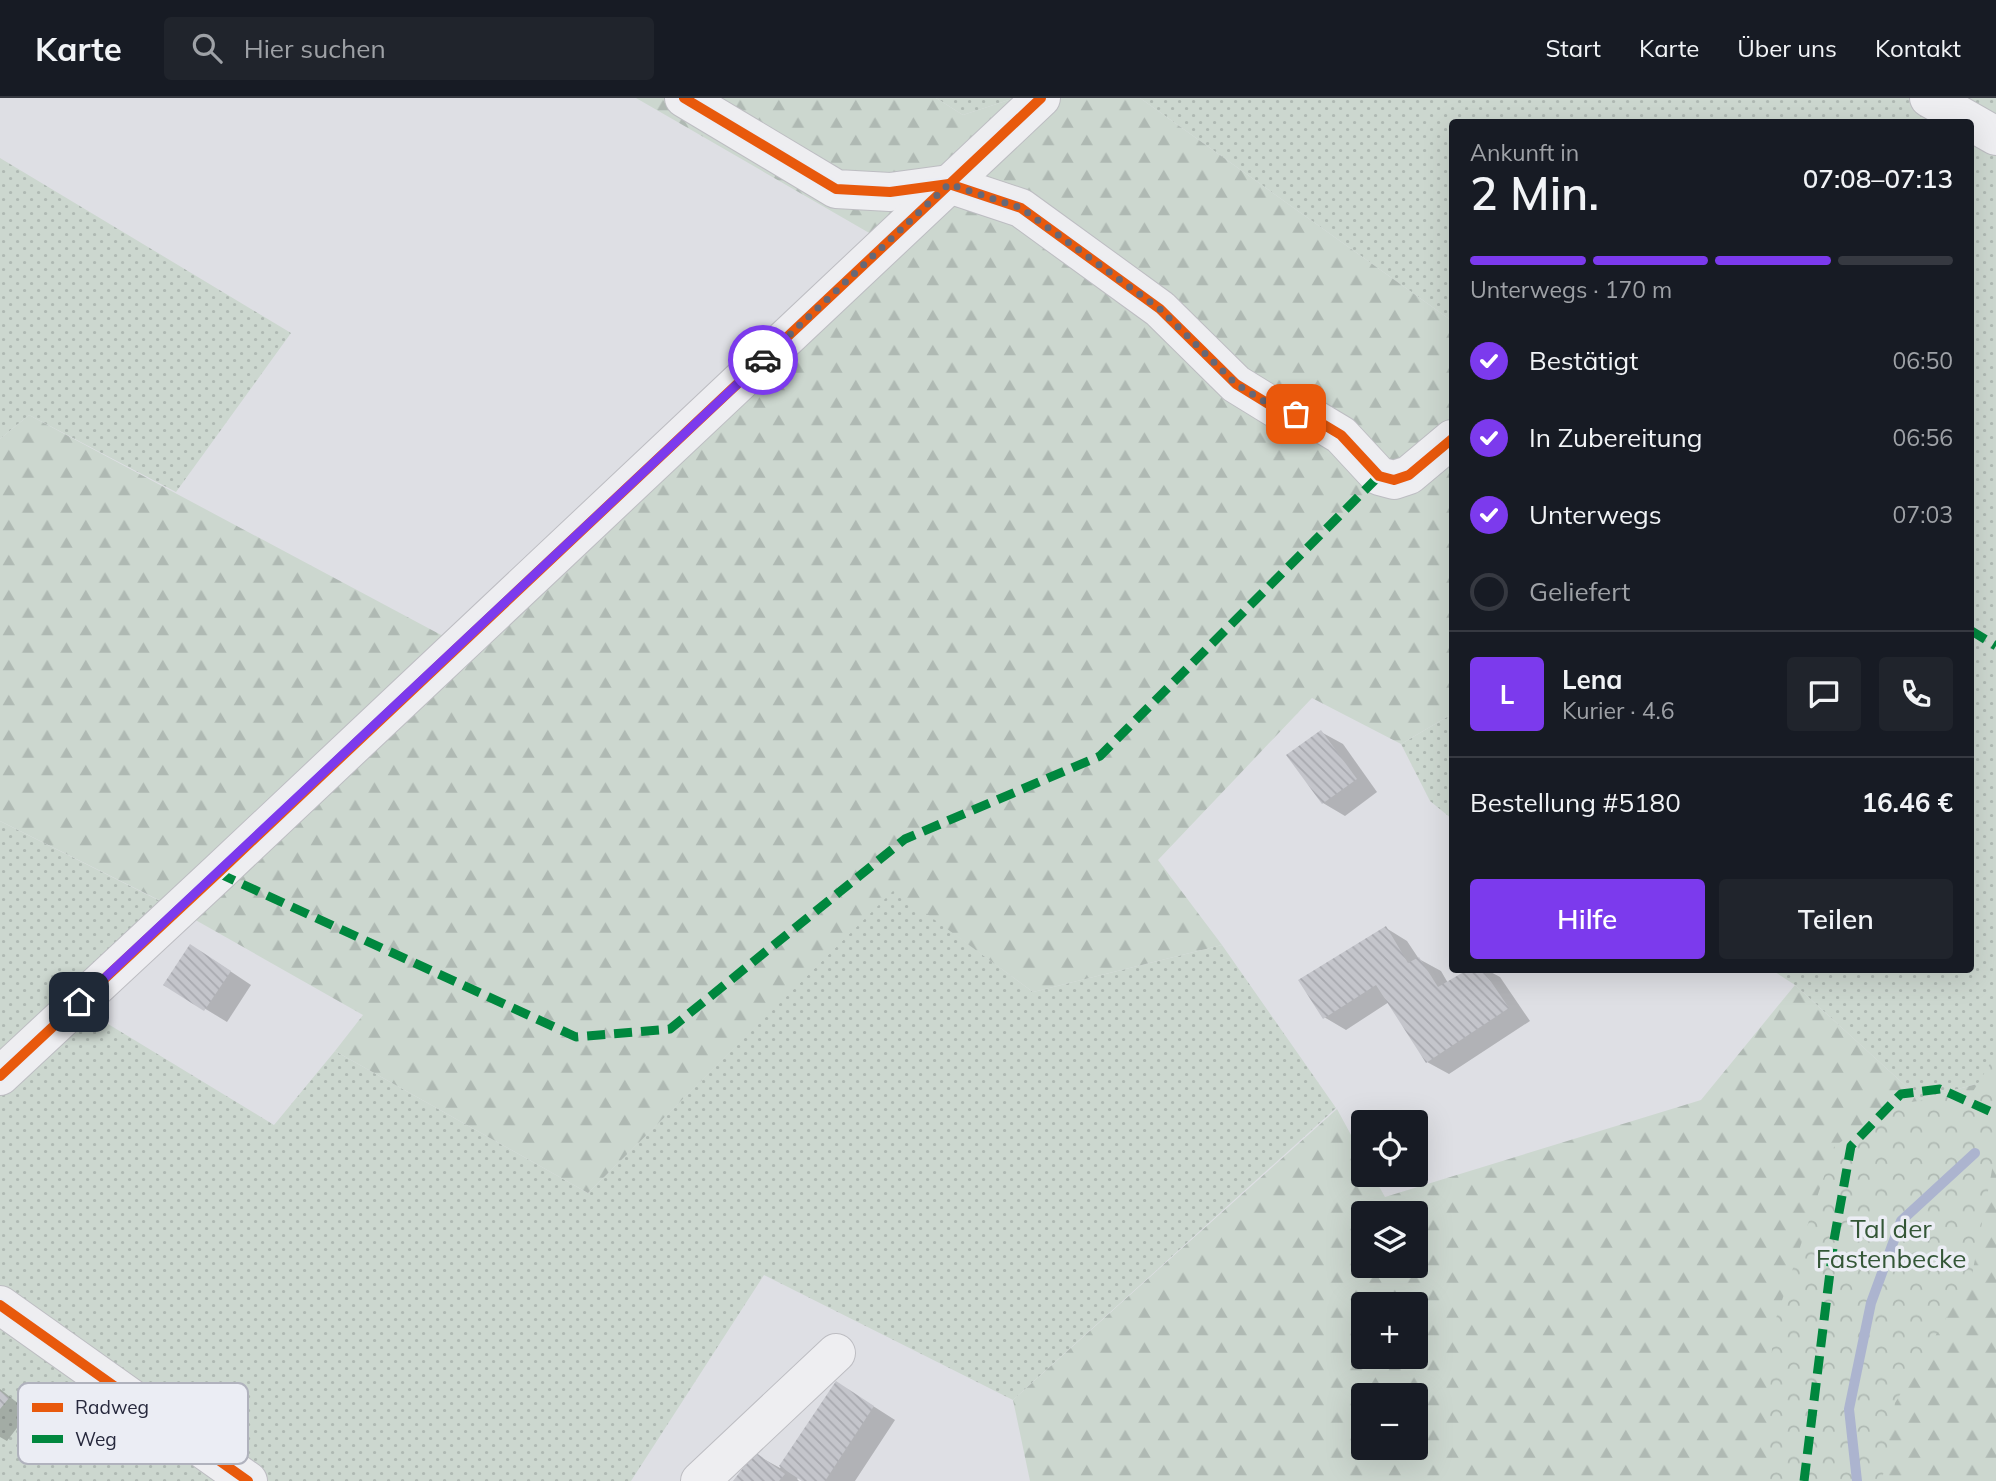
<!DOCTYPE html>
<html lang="de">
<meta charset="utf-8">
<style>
body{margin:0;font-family:Mulish,sans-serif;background:#20242c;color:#f1f3f6;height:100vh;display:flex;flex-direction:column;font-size:26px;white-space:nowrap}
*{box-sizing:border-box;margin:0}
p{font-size:23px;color:#9ea1a6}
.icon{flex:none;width:38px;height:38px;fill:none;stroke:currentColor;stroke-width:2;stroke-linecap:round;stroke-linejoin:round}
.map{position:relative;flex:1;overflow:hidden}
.panel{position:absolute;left:1449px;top:21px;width:525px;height:854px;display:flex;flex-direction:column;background:#171b24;border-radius:7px;box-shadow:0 7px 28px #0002}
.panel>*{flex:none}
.controls{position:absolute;left:1351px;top:1012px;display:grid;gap:14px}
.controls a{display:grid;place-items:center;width:77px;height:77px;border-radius:7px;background:#171b24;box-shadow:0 7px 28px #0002;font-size:35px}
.pin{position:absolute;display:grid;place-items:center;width:60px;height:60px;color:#fff;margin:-30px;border-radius:14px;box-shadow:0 4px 10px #0006}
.courier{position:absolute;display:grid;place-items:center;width:70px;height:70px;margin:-35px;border:5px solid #7c3aed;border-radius:50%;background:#fff;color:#222;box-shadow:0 2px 9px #0007}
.headline em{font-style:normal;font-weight:600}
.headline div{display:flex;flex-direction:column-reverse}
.headline{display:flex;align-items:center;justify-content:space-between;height:119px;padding:0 21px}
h1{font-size:46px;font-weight:600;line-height:52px}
.bar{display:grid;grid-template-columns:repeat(4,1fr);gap:10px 7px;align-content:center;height:84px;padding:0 21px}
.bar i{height:9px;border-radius:5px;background:#363941}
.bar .active{background:#7c3aed}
.bar p{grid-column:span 4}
.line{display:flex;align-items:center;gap:18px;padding:0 21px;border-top:2px solid #363941}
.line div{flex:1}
.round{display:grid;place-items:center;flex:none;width:74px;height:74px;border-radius:7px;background:#20242c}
ol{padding:0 21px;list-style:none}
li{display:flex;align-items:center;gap:21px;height:77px}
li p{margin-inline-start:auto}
li .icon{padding:7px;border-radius:50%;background:#7c3aed;color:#fff;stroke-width:4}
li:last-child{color:#9ea1a6}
li i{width:38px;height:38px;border:4px solid #363941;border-radius:50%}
.cta{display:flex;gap:14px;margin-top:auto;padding:14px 21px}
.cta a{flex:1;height:80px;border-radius:7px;background:#7c3aed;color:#fff;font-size:28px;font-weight:600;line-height:80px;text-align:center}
.cta a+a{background:#20242c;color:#f1f3f6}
header{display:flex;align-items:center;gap:42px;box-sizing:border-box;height:98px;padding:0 35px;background:#171b24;border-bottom:2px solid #363941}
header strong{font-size:33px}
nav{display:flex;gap:38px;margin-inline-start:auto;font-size:24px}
.search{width:490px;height:63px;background:#20242c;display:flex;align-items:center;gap:18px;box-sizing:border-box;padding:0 24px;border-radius:7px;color:#9ea1a6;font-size:26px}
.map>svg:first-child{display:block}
.grass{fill:url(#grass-dots)}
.forest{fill:url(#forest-firs);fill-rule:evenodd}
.park{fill:url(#park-crowns)}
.shadow{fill:#0003}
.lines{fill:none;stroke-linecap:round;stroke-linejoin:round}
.stream{stroke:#acb4cf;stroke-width:10}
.building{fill:url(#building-back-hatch)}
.minor-casing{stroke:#bdbdc2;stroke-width:40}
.minor{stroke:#eeeef1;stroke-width:38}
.quiet{stroke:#00873e;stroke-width:9;stroke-dasharray:18 9;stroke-linecap:butt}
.cycleway-casing{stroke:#ebedf4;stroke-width:15}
.cycleway{stroke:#e8590c;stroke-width:10}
.done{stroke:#666877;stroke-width:7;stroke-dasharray:0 12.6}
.route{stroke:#7c3aed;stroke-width:9}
.labels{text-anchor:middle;stroke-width:7;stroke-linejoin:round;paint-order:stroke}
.park-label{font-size:26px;fill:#345737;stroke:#ebedf4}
.key{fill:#ebedf4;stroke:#b0b2bd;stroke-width:2}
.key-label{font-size:19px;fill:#26283c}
</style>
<header>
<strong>Karte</strong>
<div class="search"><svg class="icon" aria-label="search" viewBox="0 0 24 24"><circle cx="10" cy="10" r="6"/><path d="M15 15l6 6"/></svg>Hier suchen</div>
<nav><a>Start</a><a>Karte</a><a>Über uns</a><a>Kontakt</a></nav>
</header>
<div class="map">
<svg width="1996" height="1383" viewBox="0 0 1996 1383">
<defs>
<pattern id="grass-dots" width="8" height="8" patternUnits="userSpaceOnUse" patternTransform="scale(1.75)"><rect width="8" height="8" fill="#ccd7cf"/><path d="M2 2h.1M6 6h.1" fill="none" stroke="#afb9b3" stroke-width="1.8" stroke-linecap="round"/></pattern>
<pattern id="forest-firs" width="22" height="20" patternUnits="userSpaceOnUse" patternTransform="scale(1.75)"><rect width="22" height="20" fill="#ccd7cf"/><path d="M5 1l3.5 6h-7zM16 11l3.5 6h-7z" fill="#afb9b3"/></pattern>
<pattern id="park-crowns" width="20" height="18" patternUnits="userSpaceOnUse" patternTransform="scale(1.75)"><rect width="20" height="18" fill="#ccd7cf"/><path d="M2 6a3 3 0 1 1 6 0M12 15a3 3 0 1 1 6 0" fill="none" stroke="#afb9b3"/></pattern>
<pattern id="building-back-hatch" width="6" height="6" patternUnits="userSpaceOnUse" patternTransform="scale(1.75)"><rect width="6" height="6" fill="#c4c5cb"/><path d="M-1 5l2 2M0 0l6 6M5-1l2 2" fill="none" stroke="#a8a9af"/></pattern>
</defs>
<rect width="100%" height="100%" fill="#dedfe4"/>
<!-- grass -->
<g class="grass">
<polygon points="936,0 1015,0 963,17"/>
<polygon points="1140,0 1996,0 1996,981 1920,1001 1795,887 1772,872 1970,872 1970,24 1452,24 1452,223"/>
<polygon points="0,60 291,235 176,394 29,317 0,341"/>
<polygon points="1452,616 1452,721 1430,703 1401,646"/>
<polygon points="0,723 170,808 67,901 274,1027 335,953 588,1095 894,791 1033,894 1222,847 1336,1010 1013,1302 764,1177 631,1383 0,1383"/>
</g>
<!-- forest -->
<g class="forest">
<polygon points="636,0 936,0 963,17 1015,0 1140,0 1452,223 1452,616 1401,646 1312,600 1158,762 1222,847 1033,894 894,792 588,1095 335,953 363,917 169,807 0,723 0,341 29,317 443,538 871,136"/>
<path d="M1795,887L1920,1001L1996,981V1383H1030L1013,1302L1337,1011L1363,1059V1076H1372L1385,1099L1701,1002ZM1363,1115H1416V1167H1363ZM1363,1206H1416V1258H1363ZM1363,1297H1416V1349H1363Z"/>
</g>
<!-- park -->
<polygon class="park" points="1996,956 1996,1016 1985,1014 1996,1036 1996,1051 1972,1177 1895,1305 1882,1383 1766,1383 1773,1229 1834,1049 1891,1007 1972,995"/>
<!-- shadow -->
<g class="shadow">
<polygon points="1321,634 1343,646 1377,694 1345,718 1323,705"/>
<polygon points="1386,830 1407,843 1419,861 1441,873 1448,885 1470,872 1487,872 1500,879 1530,923 1449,976 1427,964 1389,904 1346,932 1324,919"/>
<polygon points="212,861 251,887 227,924 166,887"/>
<polygon points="837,1285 895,1322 855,1383 805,1383 799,1379 797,1381 799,1383 735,1383 755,1356 780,1370"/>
<polygon points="0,1291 29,1314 7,1343 0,1339"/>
</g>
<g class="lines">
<!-- stream -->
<polyline class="stream" points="1857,1383 1849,1311 1871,1205 1901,1123 1975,1055"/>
</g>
<!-- building -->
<g class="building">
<polygon points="1321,632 1357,681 1322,706 1286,657"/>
<polygon points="1386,828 1408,865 1419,859 1438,889 1467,872 1483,872 1509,910 1426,965 1376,887 1323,921 1298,882"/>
<polygon points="190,846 231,873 204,913 163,887"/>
<polygon points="836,1283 874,1308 825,1383 802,1383 779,1368"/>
<polygon points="0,1293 9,1300 0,1311"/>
<polygon points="755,1354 785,1376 779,1383 733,1383"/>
</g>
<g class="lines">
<defs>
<g id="minor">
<polyline points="684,0 836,91 890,94 949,86 1021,110 1160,211 1236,286 1275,310 1316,322 1341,337 1379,378 1394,382 1409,377 1452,341"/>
<polyline points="1929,0 1996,38"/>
<polyline points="0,978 218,775 1041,0"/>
<polyline points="0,1207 248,1383"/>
<polyline points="700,1383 836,1255"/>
</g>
</defs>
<!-- minor casing -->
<use href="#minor" class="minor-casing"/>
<!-- minor -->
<use href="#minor" class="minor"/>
<!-- quiet -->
<g class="quiet">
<polyline points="1970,532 1996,548"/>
<polyline points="218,775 576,939 670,931 905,741 1100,658 1379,378"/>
<polyline points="1804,1383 1834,1142 1851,1048 1901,996 1940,991 1996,1016"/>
</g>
<defs>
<g id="cycleway">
<polyline points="684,0 836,91 890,94 949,86 1021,110 1160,211 1236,286 1275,310 1316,322 1341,337 1379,378 1394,382 1409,377 1452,341"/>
<polyline points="0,978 218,775 1041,0"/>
<polyline points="0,1207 248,1383"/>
</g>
</defs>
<!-- cycleway casing -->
<use href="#cycleway" class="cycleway-casing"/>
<!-- cycleway -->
<use href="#cycleway" class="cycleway"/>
</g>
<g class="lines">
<!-- done -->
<polyline class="done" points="763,262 949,86 1021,110 1160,211 1236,286 1275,310 1296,316"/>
<!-- route -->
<polyline class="route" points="79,904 763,262"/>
</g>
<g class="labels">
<!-- park labels -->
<g class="park-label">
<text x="1891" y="1140">Tal der<tspan x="1891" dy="30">Fastenbecke</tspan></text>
</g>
</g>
<!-- legend -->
<rect x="18" y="1285" width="230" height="81" rx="10" class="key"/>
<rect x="32" y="1305" width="31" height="9" fill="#e8590c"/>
<rect x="32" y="1337" width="31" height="8" fill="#00873e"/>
<g class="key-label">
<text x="75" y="1316">Radweg</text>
<text x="75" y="1348">Weg</text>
</g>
</svg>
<div class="controls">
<a><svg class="icon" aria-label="locate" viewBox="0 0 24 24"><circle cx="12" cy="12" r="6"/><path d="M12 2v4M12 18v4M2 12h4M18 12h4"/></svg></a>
<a><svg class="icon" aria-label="layers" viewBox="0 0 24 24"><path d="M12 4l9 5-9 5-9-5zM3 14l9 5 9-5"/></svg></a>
<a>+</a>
<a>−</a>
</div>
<div class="pin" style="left:1296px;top:316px;background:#ea580c"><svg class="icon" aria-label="bag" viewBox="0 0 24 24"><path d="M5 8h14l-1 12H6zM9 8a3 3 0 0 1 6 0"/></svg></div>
<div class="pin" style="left:79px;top:904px;background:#1f2937"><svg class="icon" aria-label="home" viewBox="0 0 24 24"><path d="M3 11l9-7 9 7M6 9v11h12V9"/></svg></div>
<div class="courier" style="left:763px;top:262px"><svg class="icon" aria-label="car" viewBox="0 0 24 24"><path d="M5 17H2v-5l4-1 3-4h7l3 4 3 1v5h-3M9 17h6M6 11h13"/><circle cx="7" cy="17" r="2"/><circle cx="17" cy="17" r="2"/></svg></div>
<section class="panel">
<div class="headline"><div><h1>2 Min.</h1><p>Ankunft in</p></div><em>07:08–07:13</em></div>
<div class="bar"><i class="active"></i><i class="active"></i><i class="active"></i><i></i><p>Unterwegs · 170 m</p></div>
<ol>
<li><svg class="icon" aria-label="check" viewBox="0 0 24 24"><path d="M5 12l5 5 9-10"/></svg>Bestätigt<p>06:50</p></li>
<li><svg class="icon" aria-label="check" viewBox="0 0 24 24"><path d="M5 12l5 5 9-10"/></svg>In Zubereitung<p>06:56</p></li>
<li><svg class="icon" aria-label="check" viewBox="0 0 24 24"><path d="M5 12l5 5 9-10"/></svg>Unterwegs<p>07:03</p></li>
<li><i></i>Geliefert</li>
</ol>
<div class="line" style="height:126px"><b class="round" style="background:#7c3aed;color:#fff">L</b><div><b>Lena</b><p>Kurier · 4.6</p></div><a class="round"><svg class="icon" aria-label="chat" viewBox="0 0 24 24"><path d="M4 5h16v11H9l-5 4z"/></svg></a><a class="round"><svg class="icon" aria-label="phone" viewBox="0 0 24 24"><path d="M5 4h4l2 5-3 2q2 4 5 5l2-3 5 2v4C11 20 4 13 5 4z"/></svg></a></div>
<div class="line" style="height:91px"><div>Bestellung #5180</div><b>16.46 €</b></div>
<div class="cta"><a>Hilfe</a><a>Teilen</a></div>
</section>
</div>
